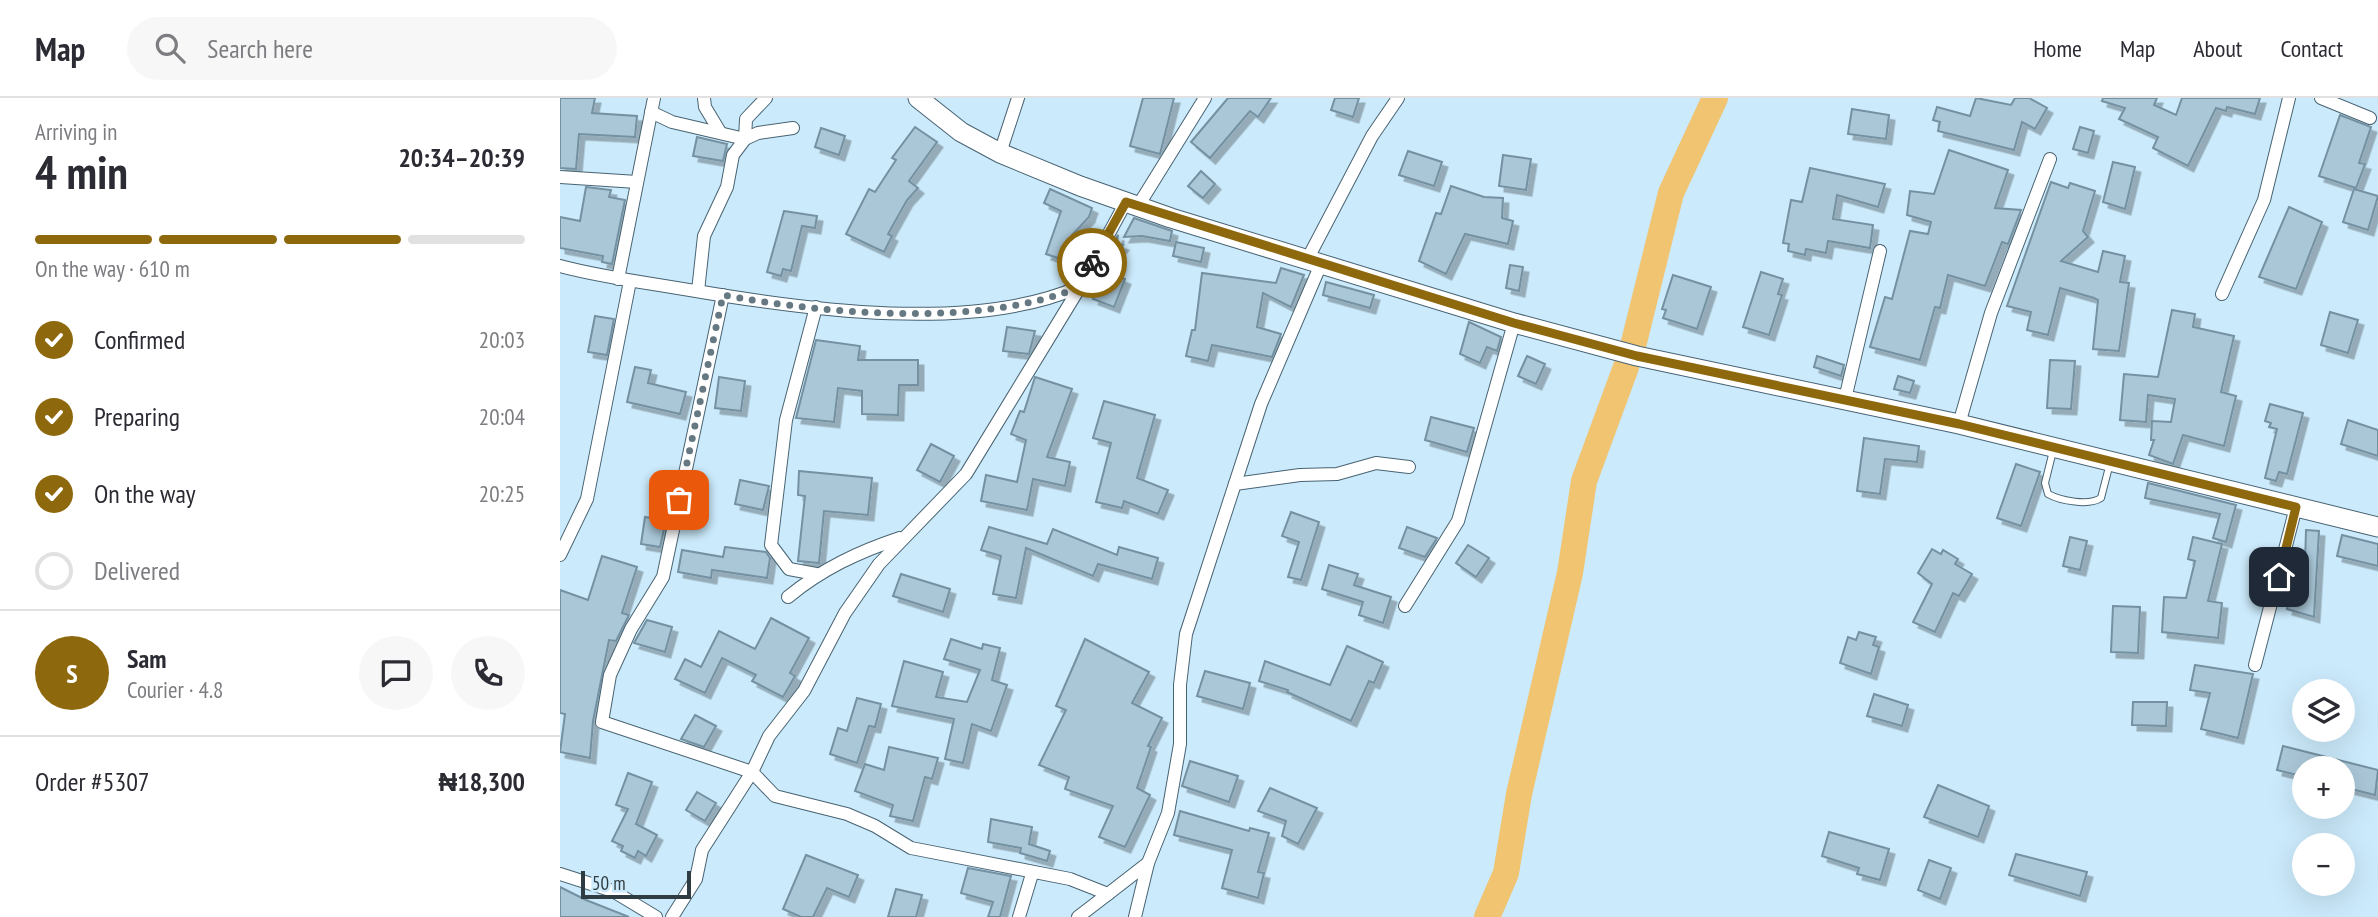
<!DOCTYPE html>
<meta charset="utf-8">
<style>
body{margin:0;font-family:"PT Sans Narrow",sans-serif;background:#f7f7f7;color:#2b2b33;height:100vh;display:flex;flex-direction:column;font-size:26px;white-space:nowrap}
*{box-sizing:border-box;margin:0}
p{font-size:23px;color:#7c7c81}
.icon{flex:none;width:38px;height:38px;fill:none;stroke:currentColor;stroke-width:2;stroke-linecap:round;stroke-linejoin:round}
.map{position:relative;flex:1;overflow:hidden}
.panel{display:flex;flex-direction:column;background:#fff;width:560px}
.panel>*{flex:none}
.buttons{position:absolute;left:1732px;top:581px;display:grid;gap:14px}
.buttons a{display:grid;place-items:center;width:63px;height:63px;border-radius:50%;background:#fff;box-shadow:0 7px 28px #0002;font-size:35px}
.scale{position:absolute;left:21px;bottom:18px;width:110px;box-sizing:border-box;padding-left:7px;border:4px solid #2f3c42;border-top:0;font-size:19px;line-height:24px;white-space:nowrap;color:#2f3c42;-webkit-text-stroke:5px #cbeafb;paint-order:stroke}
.pin{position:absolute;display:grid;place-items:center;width:60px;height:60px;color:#fff;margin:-30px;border-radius:14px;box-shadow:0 4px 10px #0006}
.courier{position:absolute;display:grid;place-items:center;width:70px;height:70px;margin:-35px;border:5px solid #8e680c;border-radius:50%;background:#fff;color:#222;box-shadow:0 2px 9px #0007}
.overview em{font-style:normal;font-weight:800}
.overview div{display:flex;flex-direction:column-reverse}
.overview{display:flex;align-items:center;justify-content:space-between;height:119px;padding:0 35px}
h1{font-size:46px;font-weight:800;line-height:52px}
.bar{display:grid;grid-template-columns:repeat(4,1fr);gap:10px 7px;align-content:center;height:84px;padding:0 35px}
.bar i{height:9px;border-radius:5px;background:#e1e1e2}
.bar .selected{background:#8e680c}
.bar p{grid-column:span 4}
.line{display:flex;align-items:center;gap:18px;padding:0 35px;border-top:2px solid #e1e1e2}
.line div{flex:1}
.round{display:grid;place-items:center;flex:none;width:74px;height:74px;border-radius:37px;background:#f7f7f7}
ol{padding:0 35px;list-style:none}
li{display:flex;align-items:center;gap:21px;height:77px}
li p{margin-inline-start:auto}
li .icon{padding:7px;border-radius:50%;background:#8e680c;color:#fff;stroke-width:4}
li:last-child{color:#7c7c81}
li i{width:38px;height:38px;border:4px solid #e1e1e2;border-radius:50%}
header{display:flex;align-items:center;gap:42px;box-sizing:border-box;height:98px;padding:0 35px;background:#fff;border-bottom:2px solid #e1e1e2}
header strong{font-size:33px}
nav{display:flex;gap:38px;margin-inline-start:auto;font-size:24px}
.search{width:490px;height:63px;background:#f7f7f7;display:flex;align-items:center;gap:18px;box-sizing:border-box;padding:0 24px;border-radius:38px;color:#7c7c81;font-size:26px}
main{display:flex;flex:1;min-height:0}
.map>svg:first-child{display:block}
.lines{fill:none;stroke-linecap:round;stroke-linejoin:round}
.river{stroke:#f0c471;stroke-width:26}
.building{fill:#aac7d8;stroke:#7491a1;stroke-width:2;filter:url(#shadow)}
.lane-casing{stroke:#486372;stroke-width:8}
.street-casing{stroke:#486372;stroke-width:14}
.secondary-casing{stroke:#486372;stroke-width:21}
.lane{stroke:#fff;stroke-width:6}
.street{stroke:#fff;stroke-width:12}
.secondary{stroke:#fff;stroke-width:19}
.done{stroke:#667983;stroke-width:7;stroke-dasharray:0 12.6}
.route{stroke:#8e680c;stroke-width:9}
</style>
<header>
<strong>Map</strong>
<div class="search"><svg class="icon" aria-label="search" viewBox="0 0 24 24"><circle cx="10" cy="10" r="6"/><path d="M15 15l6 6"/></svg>Search here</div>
<nav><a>Home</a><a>Map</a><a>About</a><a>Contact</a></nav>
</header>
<main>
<section class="panel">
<div class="overview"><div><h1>4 min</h1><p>Arriving in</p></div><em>20:34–20:39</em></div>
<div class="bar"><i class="selected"></i><i class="selected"></i><i class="selected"></i><i></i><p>On the way · 610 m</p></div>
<ol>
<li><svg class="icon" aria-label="check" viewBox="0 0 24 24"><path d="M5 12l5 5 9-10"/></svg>Confirmed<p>20:03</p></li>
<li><svg class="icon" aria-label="check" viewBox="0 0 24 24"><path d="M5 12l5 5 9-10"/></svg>Preparing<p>20:04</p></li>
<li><svg class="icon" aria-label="check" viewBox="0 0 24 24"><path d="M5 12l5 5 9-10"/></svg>On the way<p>20:25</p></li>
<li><i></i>Delivered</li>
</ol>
<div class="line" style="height:126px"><b class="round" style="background:#8e680c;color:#fff">S</b><div><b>Sam</b><p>Courier · 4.8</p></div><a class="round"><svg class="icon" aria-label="chat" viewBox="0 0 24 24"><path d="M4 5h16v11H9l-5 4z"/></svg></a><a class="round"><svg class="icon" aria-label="phone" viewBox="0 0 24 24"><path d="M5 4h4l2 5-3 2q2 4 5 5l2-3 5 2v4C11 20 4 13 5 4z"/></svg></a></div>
<div class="line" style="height:91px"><div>Order #5307</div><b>₦18,300</b></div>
</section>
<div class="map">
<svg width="1818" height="819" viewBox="0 0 1818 819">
<defs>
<filter id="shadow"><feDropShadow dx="5.5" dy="5.5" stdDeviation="0" flood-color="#0004"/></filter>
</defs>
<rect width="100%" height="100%" fill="#cbeafb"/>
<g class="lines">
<!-- river -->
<g class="river">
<polyline points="1074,244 1111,95 1155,0"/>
<polyline points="927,819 946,775 959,696 1010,475 1024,383 1066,269"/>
</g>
</g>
<!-- building -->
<g class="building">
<polygon points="0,0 35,0 32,15 77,18 75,39 19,36 16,71 0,70"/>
<polygon points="583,0 614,0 600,56 570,48"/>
<polygon points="668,0 711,0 698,19 690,13 650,60 631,44"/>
<polygon points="775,0 799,0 793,19 771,12"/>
<polygon points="1416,0 1451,7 1455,0 1469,0 1487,10 1475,31 1462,24 1454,52 1378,33 1380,24 1373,22 1377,9 1410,18"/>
<polygon points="1543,0 1597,0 1594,7 1616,17 1622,0 1700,0 1695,16 1667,9 1666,13 1656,10 1628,68 1593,50 1598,39 1559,21 1565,10 1542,3"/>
<polygon points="1292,11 1329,17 1326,41 1288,36"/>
<polygon points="1780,17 1811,29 1799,65 1805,66 1796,90 1759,78"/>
<polygon points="355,29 377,44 349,83 358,90 347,102 328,136 332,138 324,154 286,136 309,91 315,94 336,62 332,60"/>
<polygon points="1520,29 1534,33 1528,55 1513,51"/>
<polygon points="261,30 285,38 279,57 255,49"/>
<polygon points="137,39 167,46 163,63 133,58"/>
<polygon points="1389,52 1448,72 1435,110 1461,112 1448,146 1442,144 1425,188 1388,177 1380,210 1375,209 1360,262 1310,249 1325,199 1332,201 1350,133 1368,136 1371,124 1347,117 1350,93 1374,96"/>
<polygon points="848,53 882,64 874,88 839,77"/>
<polygon points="943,57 971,61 966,92 939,88"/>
<polygon points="1553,64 1575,69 1565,111 1543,104"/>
<polygon points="1250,70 1325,86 1318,109 1277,97 1273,121 1313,127 1310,150 1268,143 1266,155 1246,151 1245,157 1228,153 1229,146 1223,145 1231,102 1242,104"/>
<polygon points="641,73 655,86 643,100 628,88"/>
<polygon points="1491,84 1508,90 1510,85 1535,93 1523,133 1528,139 1501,163 1538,174 1543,153 1565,158 1560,184 1569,185 1559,253 1533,251 1538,202 1534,200 1500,190 1488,237 1467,232 1471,214 1447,208"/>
<polygon points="891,88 924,99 943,100 942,120 953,123 948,146 905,136 886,176 859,163 876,115 881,116"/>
<polygon points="26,89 51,92 49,99 65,102 52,166 42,164 43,158 0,150 0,119 20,123"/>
<polygon points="490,91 532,110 529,119 512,137 521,140 513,165 486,156 501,113 484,105"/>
<polygon points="1794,91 1818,98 1808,132 1783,124"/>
<polygon points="1729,109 1762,124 1736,191 1699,179"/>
<polygon points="224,113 257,118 255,130 242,128 231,173 223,171 221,178 207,174"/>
<polygon points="574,120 612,133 610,143 582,138 564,139"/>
<polygon points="558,137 557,145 563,147 555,156 553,170 544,169 540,174"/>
<polygon points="616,144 644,150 641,164 613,158"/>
<polygon points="950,167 963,169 959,193 946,190"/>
<polygon points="721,170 744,177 731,209 703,195 697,229 721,236 712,259 652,247 648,263 626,258 632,232 635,232 642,175 716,185"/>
<polygon points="544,173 565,181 554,209 533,201"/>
<polygon points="1201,174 1223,181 1218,196 1222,197 1209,237 1183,229"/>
<polygon points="1113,177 1151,189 1137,231 1103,220 1106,212 1102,211"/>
<polygon points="766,184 814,197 810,210 763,197"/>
<polygon points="1612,212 1635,216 1633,229 1674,238 1661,294 1676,298 1664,348 1623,337 1613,366 1589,357 1594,342 1591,342 1592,323 1611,324 1615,301 1588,297 1586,324 1560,322 1564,276 1598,279"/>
<polygon points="1770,214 1798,222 1788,255 1761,247"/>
<polygon points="35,218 54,221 47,257 28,254"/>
<polygon points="909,224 941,239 937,253 927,249 920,265 900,256"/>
<polygon points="447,229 475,233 469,256 443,253"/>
<polygon points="256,242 300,248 298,262 358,262 358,287 339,287 338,317 302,316 302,293 278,290 274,324 236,320"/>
<polygon points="967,258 985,266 976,286 958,278"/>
<polygon points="1257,258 1284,267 1281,278 1254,269"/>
<polygon points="1490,262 1515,263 1511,311 1487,310"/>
<polygon points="75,269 91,272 88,285 126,294 120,316 67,304"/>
<polygon points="1338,278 1354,283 1350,295 1334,291"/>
<polygon points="159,279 185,283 181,313 155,310"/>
<polygon points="475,279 512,291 487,359 510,364 505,388 473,381 467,412 421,403 426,377 457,384 466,342 451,336 460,313 464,314"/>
<polygon points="544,303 595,317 577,380 608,392 598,416 564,403 562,410 536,404 551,345 533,340"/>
<polygon points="1710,306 1743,315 1727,376 1719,374 1716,383 1705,380 1717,331 1709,329 1711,325 1705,323"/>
<polygon points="871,319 914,330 907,354 865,342"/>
<polygon points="1788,322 1818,332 1818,358 1781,346"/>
<polygon points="1304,340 1359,348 1357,364 1325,361 1320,396 1297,393"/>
<polygon points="371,346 394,358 380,384 357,372"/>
<polygon points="1456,366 1480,374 1461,428 1437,420"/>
<polygon points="239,373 312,380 308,417 264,413 259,465 238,463 245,398 238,397"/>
<polygon points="180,382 209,388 203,412 175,406"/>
<polygon points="1588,385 1676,407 1666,444 1653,440 1660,416 1585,400"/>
<polygon points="731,414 759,424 741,482 728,479 739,444 722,438"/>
<polygon points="85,419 106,422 100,449 81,446"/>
<polygon points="429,429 487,446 493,431 557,457 559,449 598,460 592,481 538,466 533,478 466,450 456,500 433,496 441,458 421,452"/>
<polygon points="847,429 877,440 865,459 839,450"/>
<polygon points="1746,432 1759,433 1754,519 1727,511 1741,464 1745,465"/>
<polygon points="1782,437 1818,446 1818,468 1777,458"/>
<polygon points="1510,439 1527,443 1520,472 1503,468"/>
<polygon points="1633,439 1662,446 1648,503 1662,505 1658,540 1602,534 1604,499 1626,500 1635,463 1628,461"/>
<polygon points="908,447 929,460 916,479 896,465"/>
<polygon points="165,449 206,454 210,460 207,480 152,472 151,480 118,474 122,452 163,459"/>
<polygon points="1372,451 1381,456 1383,452 1398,461 1395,466 1412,476 1399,498 1393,495 1375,534 1353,524 1372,486 1358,475"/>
<polygon points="42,458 77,469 62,515 69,517 56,543 49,542 33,623 30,660 0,654 5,616 0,615 0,492 28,502"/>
<polygon points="769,467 798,476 794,487 831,499 823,525 799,517 803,504 762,491"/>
<polygon points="341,476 390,491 383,514 333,498"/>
<polygon points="1553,508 1580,509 1578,555 1551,554"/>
<polygon points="211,520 249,540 230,575 235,578 223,599 192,583 196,577 162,560 145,595 115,581 125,561 141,569 159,533 195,551"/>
<polygon points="87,522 112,529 105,554 74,545"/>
<polygon points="1299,534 1316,539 1313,547 1319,549 1311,576 1280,565 1288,539 1296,542"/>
<polygon points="391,541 422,551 423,546 440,550 432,582 447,587 431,633 412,626 403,665 385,661 394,621 332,608 344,563 383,574 376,599 407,604 420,572 384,561"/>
<polygon points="525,541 589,574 572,605 602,620 588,648 591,649 577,690 590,697 565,749 539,739 553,708 505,691 509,679 479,667 506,612 496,608"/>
<polygon points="787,548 823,564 814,585 809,583 791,623 727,594 728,592 699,583 705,563 770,587"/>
<polygon points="1635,567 1693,576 1678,640 1641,631 1650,595 1630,592"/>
<polygon points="645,573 690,585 683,611 637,598"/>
<polygon points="1314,596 1348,607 1342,628 1307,618"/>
<polygon points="297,600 321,606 315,629 309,628 297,665 270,656 278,630 287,633"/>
<polygon points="1573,604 1607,604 1606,628 1572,627"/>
<polygon points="135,617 156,628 144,649 121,641"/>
<polygon points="1723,648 1818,672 1815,697 1783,689 1783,670 1745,670 1745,679 1717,672"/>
<polygon points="329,649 378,660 372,681 365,679 353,723 330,718 333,707 295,693 305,666 324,672"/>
<polygon points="630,663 678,678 669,704 622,688"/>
<polygon points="68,675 92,684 76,726 97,737 86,758 78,753 75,760 61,753 63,748 52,743 68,711 56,707"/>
<polygon points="1378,687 1429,708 1418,739 1364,719"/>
<polygon points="710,690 757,710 738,746 722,738 726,723 698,713"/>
<polygon points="137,694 156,705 145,723 126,712"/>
<polygon points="620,713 689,733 690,730 709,735 698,774 704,775 698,800 662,790 672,752 614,737"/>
<polygon points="431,721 472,729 469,746 490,753 487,763 460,755 461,750 428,744"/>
<polygon points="1269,734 1329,751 1320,782 1297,776 1299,770 1262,758"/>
<polygon points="1456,756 1527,774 1520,798 1449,777"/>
<polygon points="246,757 298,777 289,799 267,790 253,819 241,819 223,811"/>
<polygon points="1369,762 1391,770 1380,801 1358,792"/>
<polygon points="408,770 451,778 440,819 428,819 433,804 401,795"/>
<polygon points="0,789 26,802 69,819 0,819"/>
<polygon points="336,791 362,797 356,819 328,819"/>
</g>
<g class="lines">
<defs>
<path id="lane" d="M1493,353L1485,385L1488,396C1501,403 1529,408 1541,400L1550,365"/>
<g id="street">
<polyline points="144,0 145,9 160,34"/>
<polyline points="206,0 186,21 185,41 198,35 233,30"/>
<polyline points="1761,0 1810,20"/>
<polyline points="91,14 112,24 185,41 173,57 167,89 144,138 138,193"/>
<polyline points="440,55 458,0"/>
<polyline points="0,79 77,84"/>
<polyline points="578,108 645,0"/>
<polyline points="747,162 812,38 838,0"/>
<path d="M0,168C45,180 90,185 136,193C248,212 413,235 519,189"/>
<polyline points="58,181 94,0"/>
<polyline points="1662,196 1704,102 1729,0"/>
<polyline points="163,197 103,479 71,531 50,577 42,624 192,674 215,698 287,716 315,728 351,750 510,781 548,796 588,765"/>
<polyline points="256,209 226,322 211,447 229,471 256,476"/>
<polyline points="1285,301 1320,153"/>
<polyline points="1399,326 1431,215 1490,61"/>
<polyline points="675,386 740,377 777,376 816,365 849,369"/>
<polyline points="0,457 27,401 70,183"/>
<path d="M228,499C262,471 298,454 340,440"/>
<polyline points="845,508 898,423 954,225"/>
<polyline points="1695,567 1736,409"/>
<polyline points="0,776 53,793 96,819"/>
<polyline points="112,819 136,781 142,752 192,674 209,638 244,593 285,515 319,466 406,376 520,189 566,104"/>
<polyline points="459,819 472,776"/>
<polyline points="518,819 548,796"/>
<polyline points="575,819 588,765 608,715 620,646 620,587 626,536 701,306 761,166"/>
</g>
<polyline id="secondary" points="358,0 401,34 440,55 520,88 611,120 954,225 1077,258 1399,326 1818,429"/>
</defs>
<!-- lane casing -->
<use href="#lane" class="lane-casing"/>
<!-- street casing -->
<use href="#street" class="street-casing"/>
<!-- secondary casing -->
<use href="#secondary" class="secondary-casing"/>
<!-- lane -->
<use href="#lane" class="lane"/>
<!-- street -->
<use href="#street" class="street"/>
<!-- secondary -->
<use href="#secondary" class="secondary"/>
</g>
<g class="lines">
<!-- done -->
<path class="done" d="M119,402L163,197C267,216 421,230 520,189L532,165"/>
<!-- route -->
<polyline class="route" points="532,165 566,104 954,225 1077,258 1399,326 1736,409 1719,479"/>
</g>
</svg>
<div class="buttons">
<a><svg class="icon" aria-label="layers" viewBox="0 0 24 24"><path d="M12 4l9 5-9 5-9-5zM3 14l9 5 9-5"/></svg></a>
<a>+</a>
<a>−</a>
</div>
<div class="scale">50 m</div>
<div class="pin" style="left:119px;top:402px;background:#ea580c"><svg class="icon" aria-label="bag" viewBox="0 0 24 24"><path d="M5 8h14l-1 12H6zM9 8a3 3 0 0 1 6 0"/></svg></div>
<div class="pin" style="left:1719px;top:479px;background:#1f2937"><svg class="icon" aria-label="home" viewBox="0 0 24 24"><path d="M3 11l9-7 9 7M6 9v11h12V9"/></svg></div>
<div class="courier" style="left:532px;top:165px"><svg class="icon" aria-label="bike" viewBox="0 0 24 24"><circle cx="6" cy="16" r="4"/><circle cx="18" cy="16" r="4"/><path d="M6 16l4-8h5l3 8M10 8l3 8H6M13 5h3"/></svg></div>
</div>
</main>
